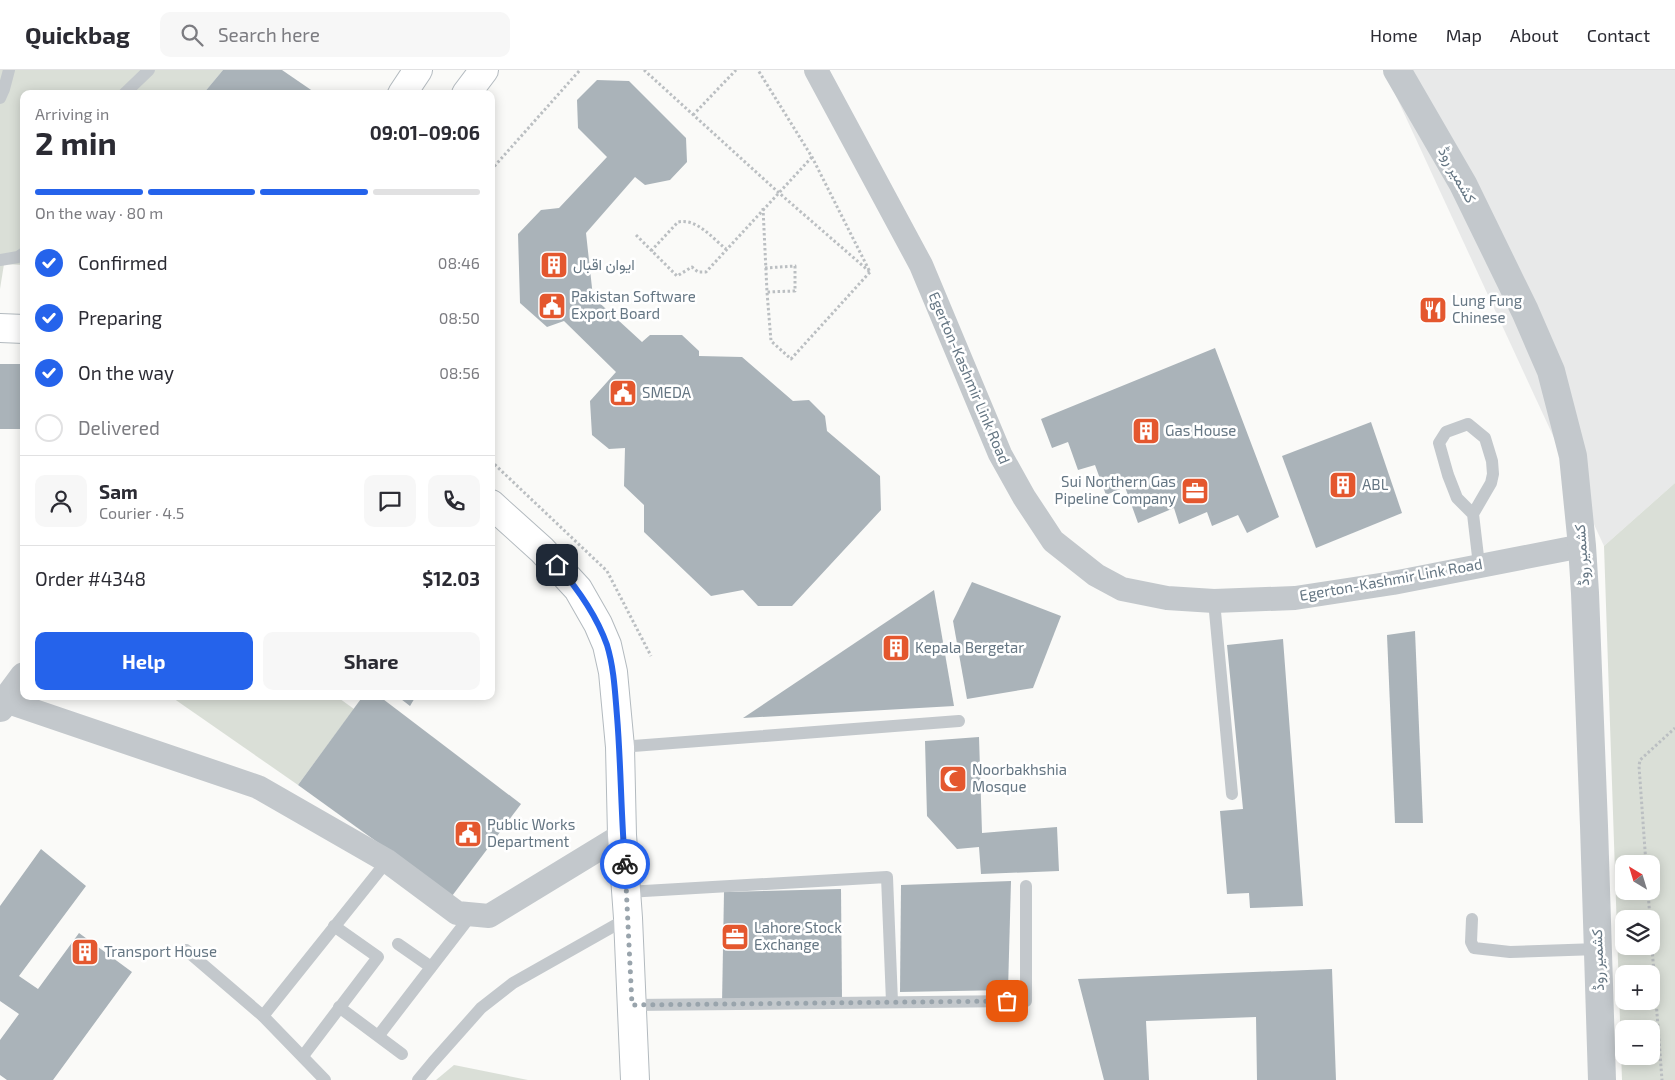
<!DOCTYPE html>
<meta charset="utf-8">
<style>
body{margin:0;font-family:"Exo 2",Vazirmatn,sans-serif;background:#f7f7f7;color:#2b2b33;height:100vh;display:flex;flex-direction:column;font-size:19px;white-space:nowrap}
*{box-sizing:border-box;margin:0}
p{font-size:16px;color:#7c7c81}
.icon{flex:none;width:28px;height:28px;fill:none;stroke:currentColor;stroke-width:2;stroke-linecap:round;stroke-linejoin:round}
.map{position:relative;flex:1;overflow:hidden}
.sheet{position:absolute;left:20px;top:20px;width:475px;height:610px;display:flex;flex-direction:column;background:#fff;border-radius:10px;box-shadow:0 2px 12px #0003}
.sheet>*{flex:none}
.needle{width:32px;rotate:322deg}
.tools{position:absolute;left:1615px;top:785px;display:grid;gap:10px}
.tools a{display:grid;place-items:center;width:45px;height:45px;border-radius:10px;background:#fff;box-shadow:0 2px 12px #0003;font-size:25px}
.pin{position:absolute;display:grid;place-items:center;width:42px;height:42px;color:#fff;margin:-21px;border-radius:10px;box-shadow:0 2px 8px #0006}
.courier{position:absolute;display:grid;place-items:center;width:50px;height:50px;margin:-25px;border:4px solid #2563eb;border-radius:50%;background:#fff;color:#222;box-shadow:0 1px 6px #0007}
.headline em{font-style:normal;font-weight:700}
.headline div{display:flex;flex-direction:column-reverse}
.headline{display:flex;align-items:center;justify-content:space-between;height:85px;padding:0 15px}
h1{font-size:32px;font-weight:700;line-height:38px}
.bar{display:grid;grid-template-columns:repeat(4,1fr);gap:8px 5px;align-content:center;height:60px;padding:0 15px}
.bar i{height:6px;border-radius:4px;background:#e1e1e2}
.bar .active{background:#2563eb}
.bar p{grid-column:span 4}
.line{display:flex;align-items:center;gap:12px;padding:0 15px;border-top:1px solid #e1e1e2}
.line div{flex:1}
.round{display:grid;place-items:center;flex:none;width:52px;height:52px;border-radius:10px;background:#f7f7f7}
ol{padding:0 15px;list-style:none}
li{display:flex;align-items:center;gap:15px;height:55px}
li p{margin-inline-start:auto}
li .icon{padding:5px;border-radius:50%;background:#2563eb;color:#fff;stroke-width:4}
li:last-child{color:#7c7c81}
li i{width:28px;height:28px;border:2px solid #e1e1e2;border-radius:50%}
.button{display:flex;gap:10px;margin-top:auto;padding:10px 15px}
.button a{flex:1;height:58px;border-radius:10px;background:#2563eb;color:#fff;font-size:20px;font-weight:700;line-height:58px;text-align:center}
.button a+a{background:#f7f7f7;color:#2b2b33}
header{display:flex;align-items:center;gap:30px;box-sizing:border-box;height:70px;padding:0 25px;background:#fff;border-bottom:1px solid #e1e1e2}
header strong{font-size:24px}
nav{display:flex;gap:28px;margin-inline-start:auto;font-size:18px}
.search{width:350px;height:45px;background:#f7f7f7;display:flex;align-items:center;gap:12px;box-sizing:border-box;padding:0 18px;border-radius:10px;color:#7c7c81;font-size:19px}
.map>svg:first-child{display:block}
.built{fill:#e8e9e9}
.green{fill:#dadfd7;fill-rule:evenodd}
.building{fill:#aab3b9}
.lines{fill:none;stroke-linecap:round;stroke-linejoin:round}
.secondary-casing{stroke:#b3babf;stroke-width:30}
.path{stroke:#bbbfc2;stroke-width:3;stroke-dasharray:2.5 2.5;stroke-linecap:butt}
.service{stroke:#c3c8cc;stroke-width:12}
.minor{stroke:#c3c8cc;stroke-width:24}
.tertiary{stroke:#c3c8cc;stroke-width:28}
.secondary{stroke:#fff;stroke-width:28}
.done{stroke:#99a4ac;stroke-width:5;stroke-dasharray:0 9}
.route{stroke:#2563eb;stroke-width:6}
.labels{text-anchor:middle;stroke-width:5;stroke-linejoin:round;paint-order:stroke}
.street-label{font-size:15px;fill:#657683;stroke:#fff}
.poi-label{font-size:15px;fill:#657683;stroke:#fff;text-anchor:start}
</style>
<header>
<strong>Quickbag</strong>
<div class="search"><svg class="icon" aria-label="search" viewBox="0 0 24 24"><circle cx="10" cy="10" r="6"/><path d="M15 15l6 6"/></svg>Search here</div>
<nav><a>Home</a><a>Map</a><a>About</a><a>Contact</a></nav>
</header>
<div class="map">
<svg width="1675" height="1010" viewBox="0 0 1675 1010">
<rect width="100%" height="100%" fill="#fafaf8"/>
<!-- built -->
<polygon class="built" points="1384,0 1675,0 1675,413 1604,476"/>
<!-- green -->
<g class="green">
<polygon points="0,0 223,0 203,24 24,24 24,195 4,194 0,219"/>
<path d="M1675,413V1010H1622L1604,476ZM1624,794H1651V821H1624ZM1624,849H1651V876H1624ZM1624,904H1651V931H1624ZM1624,959H1651V986H1624Z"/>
<polygon points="170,626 336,626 354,639 298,715"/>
<polygon points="454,995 528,1010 436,1010"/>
</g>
<!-- building -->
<g class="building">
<polygon points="223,0 282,0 317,24 203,24"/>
<polygon points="597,10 629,11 686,68 687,92 670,110 645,115 635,107 586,163 593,227 642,272 650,265 682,265 699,281 699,286 742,287 793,331 809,330 825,346 827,361 880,406 881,440 792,536 758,536 743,520 711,526 644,462 644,435 624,416 625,378 609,379 592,365 590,331 616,302 564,251 547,257 520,233 518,164 541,140 559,138 607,87 578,58 577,30"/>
<polygon points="1215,278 1279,447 1247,463 1238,445 1212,456 1207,442 1179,454 1174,438 1138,453 1125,417 1106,425 1095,395 1078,400 1068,372 1052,378 1041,349"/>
<rect x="0" y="294" width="24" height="65"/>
<polygon points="1371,352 1402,443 1316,478 1282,386"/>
<polygon points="972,512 1061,546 1033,618 967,629 953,551"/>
<polygon points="934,520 954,636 743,648"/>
<polygon points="1415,561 1423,753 1395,753 1387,565"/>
<polygon points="1283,569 1303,836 1250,838 1249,823 1227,824 1220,741 1243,739 1227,575"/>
<polygon points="363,626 379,626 521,734 452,826 298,715"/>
<polygon points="397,626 416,626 410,636"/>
<polygon points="979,667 982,763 1057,757 1059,801 981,804 979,777 957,779 927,746 925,671"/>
<polygon points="41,779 86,816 19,906 38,919 79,863 132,902 53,1010 7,1010 0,1005 0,970 19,944 0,931 0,836"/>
<polygon points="1011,811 1008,920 900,922 901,815"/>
<polygon points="841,819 842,930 722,934 724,822"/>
<polygon points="1332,899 1336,1010 1257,1010 1256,947 1146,951 1149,1010 1104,1010 1078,909"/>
</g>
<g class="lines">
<defs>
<g id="secondary">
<polyline points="402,24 418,0"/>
<polyline points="466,24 484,0"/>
<polyline points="0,258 24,259"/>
<polyline points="491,434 542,480 578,519 598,554 607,575 613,602 620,677 622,765 628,848 635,1010"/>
</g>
</defs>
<!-- secondary casing -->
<use href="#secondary" class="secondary-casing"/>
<!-- path -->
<g class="path">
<polyline points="644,0 778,122 870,202 812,87 758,0"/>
<polyline points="693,45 736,0"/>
<polyline points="491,100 580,0"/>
<polyline points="763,138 767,222 771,271 791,289 870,202"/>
<polyline points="636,165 677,206 692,197 698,202 706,202 812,87"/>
<path d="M651,181L678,152C697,148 712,168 726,179"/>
<polyline points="765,198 795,196 795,221 767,222"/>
<polyline points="491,391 607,501 651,586"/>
<polyline points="1646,794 1639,696 1640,690 1675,658"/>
<polyline points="1648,821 1650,849"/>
<polyline points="1651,864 1662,1010"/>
</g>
<!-- service -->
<g class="service">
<polyline points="124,24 149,0"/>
<polyline points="0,28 4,19 9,0"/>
<polyline points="0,190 18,187 24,183"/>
<polyline points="1473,444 1491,413 1493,404 1492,391 1485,368 1468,354 1446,362 1439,373 1448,405 1457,428 1473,444 1479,495"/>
<polyline points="1214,531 1232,724"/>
<polyline points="620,677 959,651"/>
<polyline points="627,822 887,807 892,932"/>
<polyline points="1472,849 1471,872 1474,878 1510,882 1598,879"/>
<polyline points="398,874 431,897"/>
<polyline points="186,880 263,946 325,1010"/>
<polyline points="632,935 1026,931 1026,816"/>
<polyline points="339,937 402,984"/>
<polyline points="263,946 387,791"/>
<polyline points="379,965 472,844"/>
<polyline points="303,986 378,887 334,856"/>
<polyline points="418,1010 433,992 481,938 513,913 628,848"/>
</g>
<!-- minor -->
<g class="minor">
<polyline points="816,0 921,195 1000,384 1024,427 1053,471 1096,505 1122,519 1167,528 1214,531 1295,528 1393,513 1582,476"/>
<polyline points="5,631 258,717 387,791 457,843 489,846 622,765"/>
</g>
<!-- tertiary -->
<g class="tertiary">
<polyline points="1397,0 1463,114 1525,241 1551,301 1573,386 1582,476 1585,523 1594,756 1602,1010"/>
<polyline points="0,638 24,606"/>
</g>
<!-- secondary -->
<use href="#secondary" class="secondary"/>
</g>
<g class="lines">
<!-- done -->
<polyline class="done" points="625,794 632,935 1007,931"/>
<!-- route -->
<path class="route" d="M557,495C578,519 596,544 607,575C614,598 615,622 617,646C621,695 621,745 625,794"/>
</g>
<!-- icons -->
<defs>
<symbol id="building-square" viewBox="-11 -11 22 22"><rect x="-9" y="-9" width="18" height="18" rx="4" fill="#e4572e" stroke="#fff"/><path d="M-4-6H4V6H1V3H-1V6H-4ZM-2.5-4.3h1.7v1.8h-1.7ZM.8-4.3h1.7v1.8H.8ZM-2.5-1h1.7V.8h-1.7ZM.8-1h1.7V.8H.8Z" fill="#fff"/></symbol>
<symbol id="civic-square" viewBox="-11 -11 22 22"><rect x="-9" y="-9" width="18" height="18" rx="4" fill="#e4572e" stroke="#fff"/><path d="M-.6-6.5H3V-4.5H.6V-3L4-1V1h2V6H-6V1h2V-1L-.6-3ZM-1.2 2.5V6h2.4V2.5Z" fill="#fff"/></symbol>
<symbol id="restaurant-square" viewBox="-11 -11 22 22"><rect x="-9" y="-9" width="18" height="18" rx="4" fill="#e4572e" stroke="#fff"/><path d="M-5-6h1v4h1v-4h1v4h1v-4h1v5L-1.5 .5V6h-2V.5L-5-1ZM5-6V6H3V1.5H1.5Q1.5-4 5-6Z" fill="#fff"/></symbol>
<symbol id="office-square" viewBox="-11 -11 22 22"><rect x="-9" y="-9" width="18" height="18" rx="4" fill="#e4572e" stroke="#fff"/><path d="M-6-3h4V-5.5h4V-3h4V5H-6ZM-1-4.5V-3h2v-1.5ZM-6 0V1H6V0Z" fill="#fff"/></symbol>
<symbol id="mosque-square" viewBox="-11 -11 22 22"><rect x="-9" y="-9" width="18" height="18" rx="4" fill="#e4572e" stroke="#fff"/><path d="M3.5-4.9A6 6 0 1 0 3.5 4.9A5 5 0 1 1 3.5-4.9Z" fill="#fff"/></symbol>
</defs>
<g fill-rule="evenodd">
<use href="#building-square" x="538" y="179" width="32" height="32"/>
<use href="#civic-square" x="536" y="220" width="32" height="32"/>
<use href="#restaurant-square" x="1417" y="224" width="32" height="32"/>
<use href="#civic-square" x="607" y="307" width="32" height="32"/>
<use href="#building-square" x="1130" y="345" width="32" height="32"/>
<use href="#building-square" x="1327" y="399" width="32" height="32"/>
<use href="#office-square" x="1179" y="405" width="32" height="32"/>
<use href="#building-square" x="880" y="562" width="32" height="32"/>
<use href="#mosque-square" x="937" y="693" width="32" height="32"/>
<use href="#civic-square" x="452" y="748" width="32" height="32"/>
<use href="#office-square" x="719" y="851" width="32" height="32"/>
<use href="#building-square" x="69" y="866" width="32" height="32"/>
</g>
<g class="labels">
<!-- street labels -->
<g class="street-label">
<text transform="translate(1457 105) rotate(61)" y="5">کشمیر روڈ</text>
<text transform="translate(969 308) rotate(67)" y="5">Egerton-Kashmir Link Road</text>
<text transform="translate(1582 485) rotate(-94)" y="5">کشمیر روڈ</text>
<text transform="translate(1391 510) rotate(-10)" y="5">Egerton-Kashmir Link Road</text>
<text transform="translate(1598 890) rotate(-92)" y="5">کشمیر روڈ</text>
</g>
<!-- poi labels -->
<g class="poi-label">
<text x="573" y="200">ایوان اقبال</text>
<text x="571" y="232">Pakistan Software<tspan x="571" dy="17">Export Board</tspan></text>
<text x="1452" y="236">Lung Fung<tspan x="1452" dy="17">Chinese</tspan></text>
<text x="642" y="328">SMEDA</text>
<text x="1165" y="366">Gas House</text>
<text x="1176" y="417" text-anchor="end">Sui Northern Gas<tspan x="1176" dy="17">Pipeline Company</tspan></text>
<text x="1362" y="420">ABL</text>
<text x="915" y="583">Kepala Bergetar</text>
<text x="972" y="705">Noorbakhshia<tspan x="972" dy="17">Mosque</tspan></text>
<text x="487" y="760">Public Works<tspan x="487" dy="17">Department</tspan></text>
<text x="754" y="863">Lahore Stock<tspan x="754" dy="17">Exchange</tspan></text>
<text x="104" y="887">Transport House</text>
</g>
</g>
</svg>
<div class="tools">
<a><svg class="needle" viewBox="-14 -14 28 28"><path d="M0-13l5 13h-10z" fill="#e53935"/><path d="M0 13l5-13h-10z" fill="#7c7c81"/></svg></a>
<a><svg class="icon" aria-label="layers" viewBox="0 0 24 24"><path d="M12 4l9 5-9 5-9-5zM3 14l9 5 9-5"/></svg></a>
<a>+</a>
<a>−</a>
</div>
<div class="pin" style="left:1007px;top:931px;background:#ea580c"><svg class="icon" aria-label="bag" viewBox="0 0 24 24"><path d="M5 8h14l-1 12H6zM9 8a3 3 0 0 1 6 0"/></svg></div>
<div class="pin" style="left:557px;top:495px;background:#1f2937"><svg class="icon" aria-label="home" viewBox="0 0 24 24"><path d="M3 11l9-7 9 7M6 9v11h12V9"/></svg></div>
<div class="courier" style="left:625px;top:794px"><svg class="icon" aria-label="bike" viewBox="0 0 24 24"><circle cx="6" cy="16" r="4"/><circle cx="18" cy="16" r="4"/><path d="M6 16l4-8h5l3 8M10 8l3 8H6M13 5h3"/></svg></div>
<section class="sheet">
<div class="headline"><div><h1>2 min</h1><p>Arriving in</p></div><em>09:01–09:06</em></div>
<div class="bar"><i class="active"></i><i class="active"></i><i class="active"></i><i></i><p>On the way · 80 m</p></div>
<ol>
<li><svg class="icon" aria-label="check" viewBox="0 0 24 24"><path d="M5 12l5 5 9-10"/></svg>Confirmed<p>08:46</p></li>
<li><svg class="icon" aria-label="check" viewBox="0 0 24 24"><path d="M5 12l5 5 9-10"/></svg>Preparing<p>08:50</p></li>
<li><svg class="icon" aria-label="check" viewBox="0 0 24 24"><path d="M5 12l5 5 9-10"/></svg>On the way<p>08:56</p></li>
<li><i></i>Delivered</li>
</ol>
<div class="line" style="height:90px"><a class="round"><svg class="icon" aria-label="person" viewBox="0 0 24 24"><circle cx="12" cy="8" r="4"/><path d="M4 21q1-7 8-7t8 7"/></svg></a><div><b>Sam</b><p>Courier · 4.5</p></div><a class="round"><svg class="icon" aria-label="chat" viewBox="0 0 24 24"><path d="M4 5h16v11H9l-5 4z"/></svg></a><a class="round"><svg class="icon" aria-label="phone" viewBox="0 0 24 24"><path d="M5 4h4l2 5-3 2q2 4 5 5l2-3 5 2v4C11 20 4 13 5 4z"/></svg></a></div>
<div class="line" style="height:65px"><div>Order #4348</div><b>$12.03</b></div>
<div class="button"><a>Help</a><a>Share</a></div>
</section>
</div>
